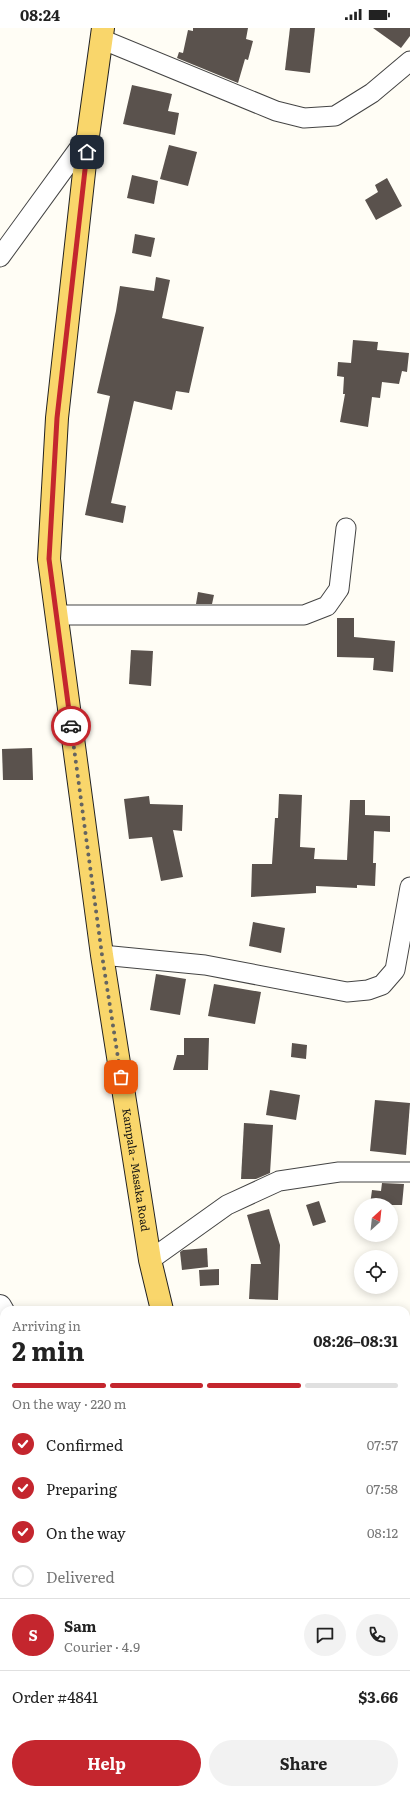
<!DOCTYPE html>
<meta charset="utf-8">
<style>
body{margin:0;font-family:Literata,serif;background:#f2f2f2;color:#222;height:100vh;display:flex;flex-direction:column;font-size:15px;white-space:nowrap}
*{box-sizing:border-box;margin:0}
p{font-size:13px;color:#767676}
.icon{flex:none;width:22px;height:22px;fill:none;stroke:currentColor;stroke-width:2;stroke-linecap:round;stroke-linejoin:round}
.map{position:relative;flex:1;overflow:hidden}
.panel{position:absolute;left:0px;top:1278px;width:410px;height:488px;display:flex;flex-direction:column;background:#fff;border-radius:12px 12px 0 0;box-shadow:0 2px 10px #0003}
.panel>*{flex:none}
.needle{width:26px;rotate:27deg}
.fabs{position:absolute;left:354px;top:1170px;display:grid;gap:8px}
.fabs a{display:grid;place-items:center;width:44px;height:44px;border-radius:50%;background:#fff;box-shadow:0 2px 10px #0003;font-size:20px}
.pin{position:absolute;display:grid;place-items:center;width:34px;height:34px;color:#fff;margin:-17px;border-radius:8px;box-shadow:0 2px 6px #0006}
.courier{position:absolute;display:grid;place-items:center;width:40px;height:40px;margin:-20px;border:3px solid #c4262e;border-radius:50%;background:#fff;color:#222;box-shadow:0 1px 5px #0007}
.headline em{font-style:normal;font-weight:700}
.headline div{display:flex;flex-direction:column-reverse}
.headline{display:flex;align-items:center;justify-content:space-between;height:68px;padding:0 12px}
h1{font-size:26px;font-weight:700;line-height:30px}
.bar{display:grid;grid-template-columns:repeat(4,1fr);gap:6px 4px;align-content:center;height:48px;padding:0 12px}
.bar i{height:5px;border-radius:3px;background:#e0e0e0}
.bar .on{background:#c4262e}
.bar p{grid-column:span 4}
.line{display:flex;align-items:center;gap:10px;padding:0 12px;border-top:1px solid #e0e0e0}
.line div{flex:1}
.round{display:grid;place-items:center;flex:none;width:42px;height:42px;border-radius:21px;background:#f2f2f2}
ol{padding:0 12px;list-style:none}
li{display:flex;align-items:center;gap:12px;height:44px}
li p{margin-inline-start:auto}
li .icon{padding:4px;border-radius:50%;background:#c4262e;color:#fff;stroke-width:4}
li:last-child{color:#767676}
li i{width:22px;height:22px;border:2px solid #e0e0e0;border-radius:50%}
.cta{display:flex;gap:8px;margin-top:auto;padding:8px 12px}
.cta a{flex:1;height:46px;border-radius:24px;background:#c4262e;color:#fff;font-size:16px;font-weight:700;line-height:46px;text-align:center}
.cta a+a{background:#f2f2f2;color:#222}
.status{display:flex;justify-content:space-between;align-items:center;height:28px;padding:0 20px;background:#fff;direction:ltr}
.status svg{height:11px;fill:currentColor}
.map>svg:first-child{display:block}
.building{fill:#5a524d}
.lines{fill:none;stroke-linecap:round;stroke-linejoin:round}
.minor-casing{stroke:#444;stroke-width:21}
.tertiary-casing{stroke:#444;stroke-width:24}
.primary-casing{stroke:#222;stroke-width:24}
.minor{stroke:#fff;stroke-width:19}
.tertiary{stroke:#fff;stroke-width:22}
.primary{stroke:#f9d66b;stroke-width:22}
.done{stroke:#646461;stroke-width:4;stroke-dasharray:0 7.2}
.route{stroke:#c4262e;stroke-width:5}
.labels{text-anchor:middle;stroke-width:4;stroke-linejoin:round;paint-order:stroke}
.street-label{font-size:11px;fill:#111;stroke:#fff}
</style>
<div class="status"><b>08:24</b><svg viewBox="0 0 49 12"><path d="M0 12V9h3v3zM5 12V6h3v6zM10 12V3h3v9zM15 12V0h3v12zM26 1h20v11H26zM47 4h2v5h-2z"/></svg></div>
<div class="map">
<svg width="410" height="1766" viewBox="0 0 410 1766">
<rect width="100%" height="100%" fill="#fffdf5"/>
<!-- building -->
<g class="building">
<polygon points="193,0 248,0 246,11 253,13 248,32 245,31 238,55 177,30 179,24 183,25 188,2 193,3"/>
<polygon points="290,0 315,0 310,45 285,42"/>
<polygon points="373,0 410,0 410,8 401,20"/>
<polygon points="132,57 172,66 168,83 179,85 175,107 123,96"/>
<polygon points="169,117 197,124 188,158 160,151"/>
<polygon points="132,147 158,153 154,176 127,170"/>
<polygon points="387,150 402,178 376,192 365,172 378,164 375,157"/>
<polygon points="135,206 155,210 151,229 132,225"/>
<polygon points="156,249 170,252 162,290 204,299 189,365 176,363 172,382 134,373 111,475 126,478 123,495 85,487 110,368 97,365 116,283 120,258 154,263"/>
<polygon points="353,312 378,314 377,322 409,325 407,344 402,343 399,356 382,354 380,370 372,369 368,399 340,394 345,366 343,366 344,349 337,348 338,334 351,335"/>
<polygon points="198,564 214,567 212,576 196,576"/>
<polygon points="337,590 354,590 354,609 395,613 393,644 373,642 374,630 337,629"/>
<polygon points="131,622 153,623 151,658 129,656"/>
<polygon points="32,720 33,752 3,752 2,721"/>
<polygon points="279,766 302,767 300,819 315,820 314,831 347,832 350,772 365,772 365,787 390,788 390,804 374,803 373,835 376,835 375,858 357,857 357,860 316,858 316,865 251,869 252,836 272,836 275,790 278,790"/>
<polygon points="149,768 150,776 183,777 182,803 173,802 183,849 161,853 152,809 129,811 124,771"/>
<polygon points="253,894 285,900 281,925 249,918"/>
<polygon points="156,946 186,951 180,987 150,982"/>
<polygon points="214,956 261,964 255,996 208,988"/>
<polygon points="184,1010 209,1010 208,1042 173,1042 177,1027 184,1027"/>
<polygon points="292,1015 307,1017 306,1031 291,1029"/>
<polygon points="270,1062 300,1067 296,1092 266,1087"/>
<polygon points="375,1072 410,1075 406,1127 370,1123"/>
<polygon points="244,1095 273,1097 270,1145 256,1151 241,1151"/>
<polygon points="382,1155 404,1156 402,1177 370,1177 372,1162 381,1163"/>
<polygon points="319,1173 326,1194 313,1198 306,1177"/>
<polygon points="269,1181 280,1217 278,1272 249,1271 251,1236 261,1236 247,1187"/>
<polygon points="207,1220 208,1239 182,1242 180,1224 183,1222"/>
<polygon points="219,1241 219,1257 200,1258 199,1242"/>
</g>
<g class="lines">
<defs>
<g id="minor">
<polyline points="101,11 276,83 304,90 335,88 372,65 410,33"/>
<polyline points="0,229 88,108"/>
<polyline points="56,587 304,587 327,578 339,561 346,500"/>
<polyline points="102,927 205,937 347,964 368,962 382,957 395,942 410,859"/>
<polyline points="150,1232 227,1177 279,1153 339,1144 410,1144"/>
<polyline points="0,1416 4,1415"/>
<polyline points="406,1456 410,1458"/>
<polyline points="210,1766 255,1762"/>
</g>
<polyline id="tertiary" points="0,1278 4,1285"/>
<g id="primary">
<path id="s1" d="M103,0L88,108L57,390L49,531L102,927L150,1232L162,1282"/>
<polyline points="290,1762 292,1766"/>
</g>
</defs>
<!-- minor casing -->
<use href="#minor" class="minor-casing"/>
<!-- tertiary casing -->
<use href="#tertiary" class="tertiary-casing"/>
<!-- primary casing -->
<use href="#primary" class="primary-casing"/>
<!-- minor -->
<use href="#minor" class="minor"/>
<!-- tertiary -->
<use href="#tertiary" class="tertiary"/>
<!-- primary -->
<use href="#primary" class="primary"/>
</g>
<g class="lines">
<!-- done -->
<polyline class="done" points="71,698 102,927 121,1049"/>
<!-- route -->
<polyline class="route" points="71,698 49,531 57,390 87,124"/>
</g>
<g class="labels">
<!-- street labels -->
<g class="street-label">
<text dy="4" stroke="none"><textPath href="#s1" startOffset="1151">Kampala - Masaka Road</textPath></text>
</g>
</g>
</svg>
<div class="fabs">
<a><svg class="needle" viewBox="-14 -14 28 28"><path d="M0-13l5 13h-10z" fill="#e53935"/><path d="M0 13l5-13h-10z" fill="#767676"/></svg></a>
<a><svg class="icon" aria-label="locate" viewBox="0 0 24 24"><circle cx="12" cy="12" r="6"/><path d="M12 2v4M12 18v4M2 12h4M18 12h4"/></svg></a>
</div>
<div class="pin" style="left:121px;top:1049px;background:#ea580c"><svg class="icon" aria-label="bag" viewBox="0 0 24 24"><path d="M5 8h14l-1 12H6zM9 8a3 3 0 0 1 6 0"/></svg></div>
<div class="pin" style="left:87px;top:124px;background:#1f2937"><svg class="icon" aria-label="home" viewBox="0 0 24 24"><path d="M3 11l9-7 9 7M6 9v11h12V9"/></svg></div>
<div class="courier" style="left:71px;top:698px"><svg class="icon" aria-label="car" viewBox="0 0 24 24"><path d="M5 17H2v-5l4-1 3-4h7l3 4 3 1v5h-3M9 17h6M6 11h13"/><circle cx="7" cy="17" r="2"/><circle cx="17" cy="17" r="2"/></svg></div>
<section class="panel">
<div class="headline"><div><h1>2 min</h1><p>Arriving in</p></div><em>08:26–08:31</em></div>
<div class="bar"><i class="on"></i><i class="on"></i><i class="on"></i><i></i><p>On the way · 220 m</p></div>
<ol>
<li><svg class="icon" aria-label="check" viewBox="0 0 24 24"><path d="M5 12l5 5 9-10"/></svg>Confirmed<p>07:57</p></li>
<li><svg class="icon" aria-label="check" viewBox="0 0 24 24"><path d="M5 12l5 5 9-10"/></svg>Preparing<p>07:58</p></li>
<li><svg class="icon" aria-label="check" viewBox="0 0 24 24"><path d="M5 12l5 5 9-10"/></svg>On the way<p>08:12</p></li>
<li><i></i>Delivered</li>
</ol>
<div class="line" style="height:72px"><b class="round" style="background:#c4262e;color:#fff">S</b><div><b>Sam</b><p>Courier · 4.9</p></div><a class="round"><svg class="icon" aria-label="chat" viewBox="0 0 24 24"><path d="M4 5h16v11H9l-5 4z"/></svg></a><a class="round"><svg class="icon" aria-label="phone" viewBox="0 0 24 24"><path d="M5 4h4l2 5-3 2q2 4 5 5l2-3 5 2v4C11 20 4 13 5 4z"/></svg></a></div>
<div class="line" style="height:52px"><div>Order #4841</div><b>$3.66</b></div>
<div class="cta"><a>Help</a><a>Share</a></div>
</section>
</div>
